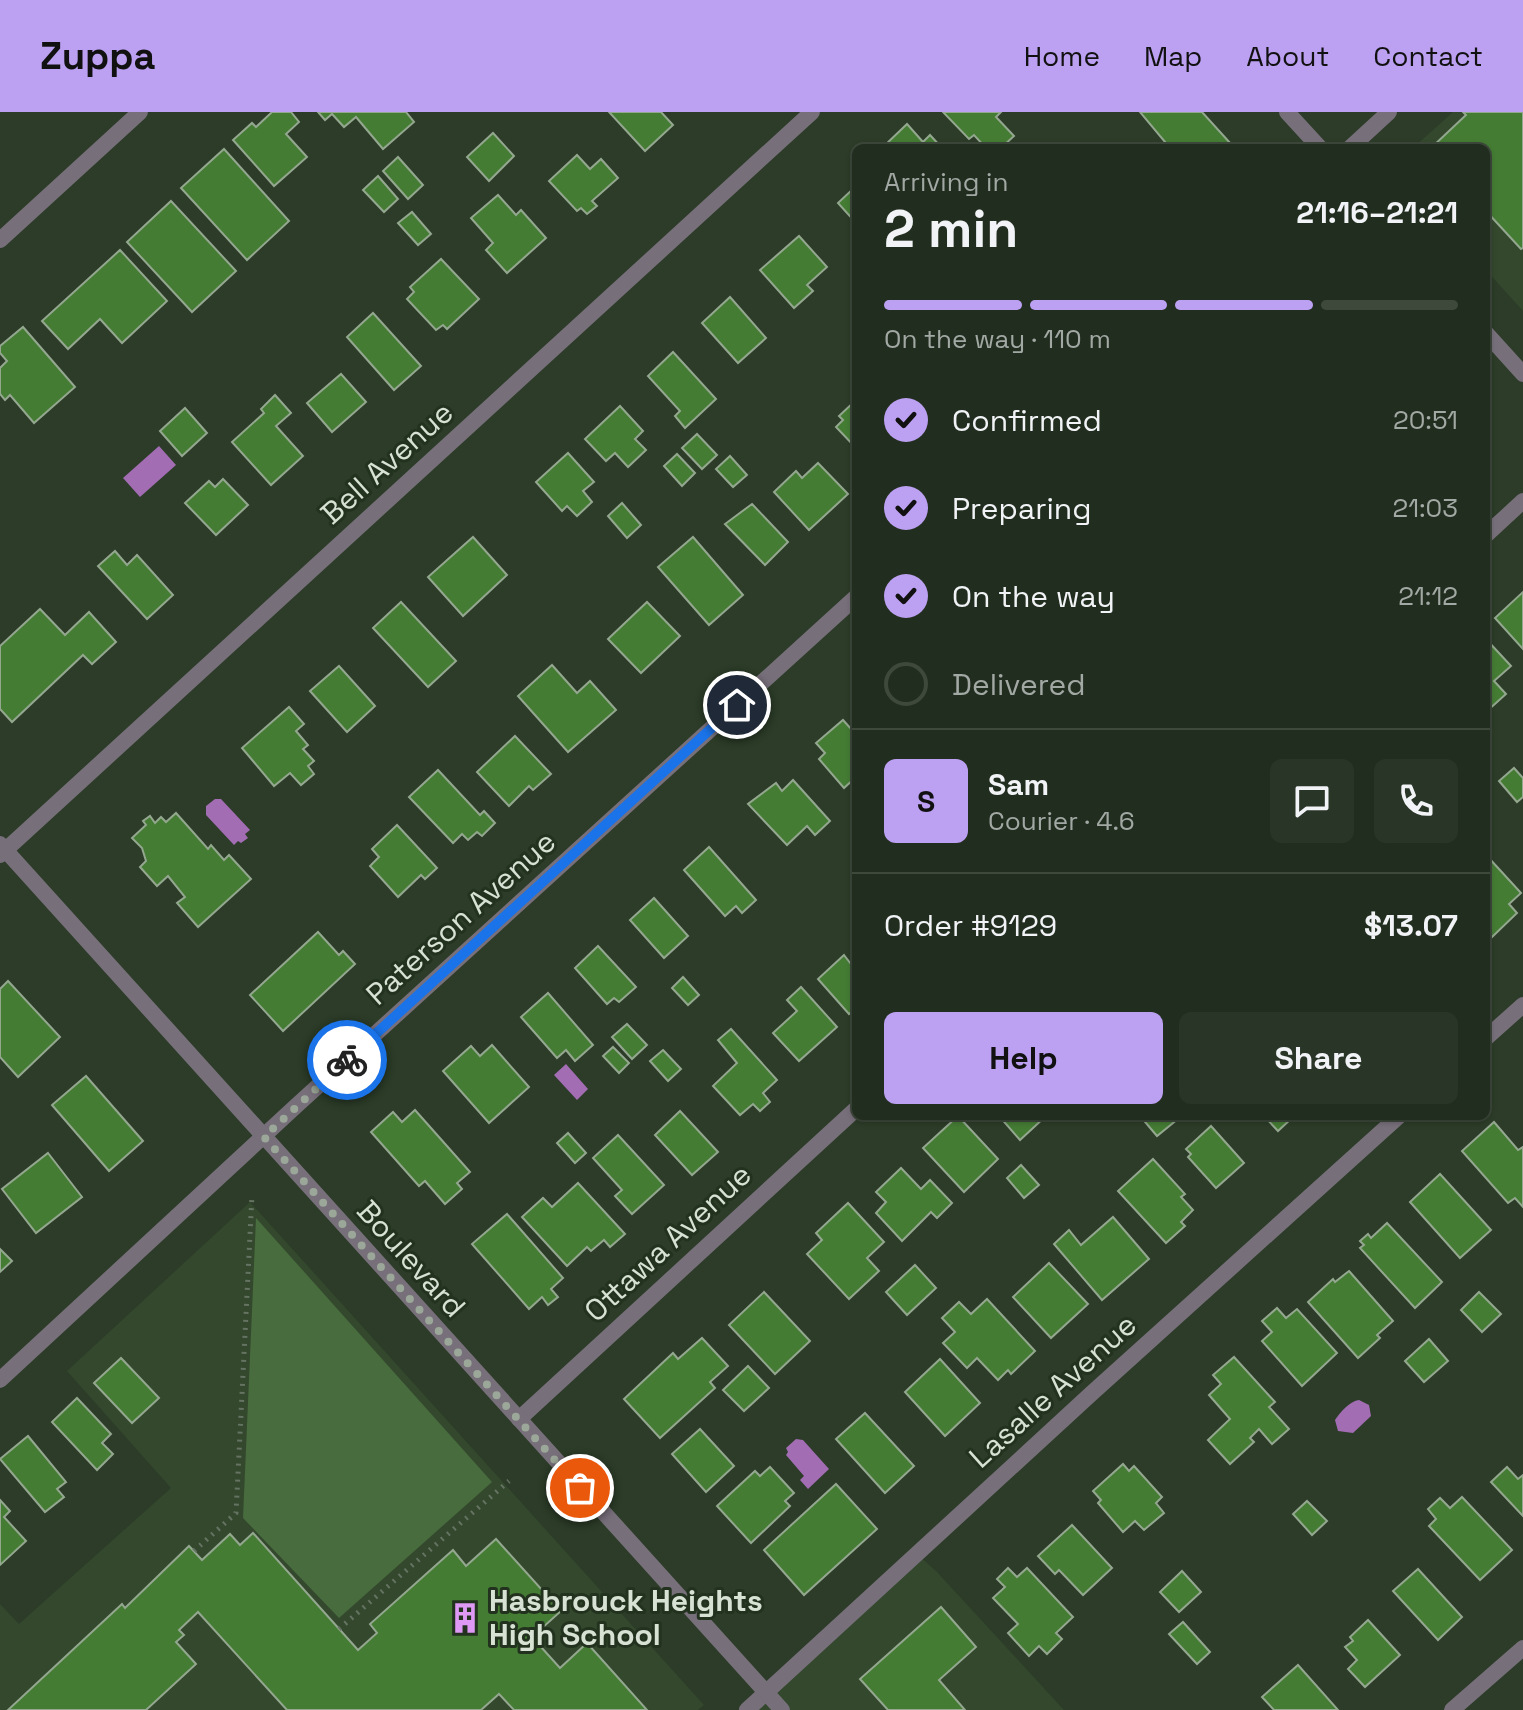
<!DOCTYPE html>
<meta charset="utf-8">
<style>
body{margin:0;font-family:"Space Grotesk",sans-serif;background:#293527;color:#f1f3f6;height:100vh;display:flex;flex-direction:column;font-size:30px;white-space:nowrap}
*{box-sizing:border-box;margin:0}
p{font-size:26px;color:#a2a8a4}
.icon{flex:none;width:44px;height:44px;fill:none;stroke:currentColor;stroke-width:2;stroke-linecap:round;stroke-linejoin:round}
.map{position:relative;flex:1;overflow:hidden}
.sheet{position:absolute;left:852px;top:32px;width:638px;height:976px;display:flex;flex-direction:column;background:#212d1e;border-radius:12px;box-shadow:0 2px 6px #0004,0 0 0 2px #3e493c}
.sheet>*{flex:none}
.pin{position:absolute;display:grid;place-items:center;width:68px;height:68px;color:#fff;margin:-34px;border:4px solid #fff;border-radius:50%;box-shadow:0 2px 8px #0007}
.courier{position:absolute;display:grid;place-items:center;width:80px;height:80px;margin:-40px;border:6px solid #1a73e8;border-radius:50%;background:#fff;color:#222;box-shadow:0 2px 10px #0007}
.head em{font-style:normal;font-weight:600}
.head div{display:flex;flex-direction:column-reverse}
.head{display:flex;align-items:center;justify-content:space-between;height:136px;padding:0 32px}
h1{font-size:52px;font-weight:600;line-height:60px}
.bar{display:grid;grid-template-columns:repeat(4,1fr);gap:12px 8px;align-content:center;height:96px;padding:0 32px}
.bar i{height:10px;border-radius:6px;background:#3e493c}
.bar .active{background:#bca0f2}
.bar p{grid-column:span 4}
.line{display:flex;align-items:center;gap:20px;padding:0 32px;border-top:2px solid #3e493c}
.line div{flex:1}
.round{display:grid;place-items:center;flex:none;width:84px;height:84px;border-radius:12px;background:#293527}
ol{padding:0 32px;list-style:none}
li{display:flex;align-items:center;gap:24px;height:88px}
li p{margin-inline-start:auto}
li .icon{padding:8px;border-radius:50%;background:#bca0f2;color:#111;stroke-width:4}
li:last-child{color:#a2a8a4}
li i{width:44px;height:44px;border:4px solid #3e493c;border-radius:50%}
.button{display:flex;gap:16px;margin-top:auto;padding:16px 32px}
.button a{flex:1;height:92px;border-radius:12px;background:#bca0f2;color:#111;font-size:32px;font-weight:600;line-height:92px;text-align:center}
.button a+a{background:#293527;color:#f1f3f6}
header{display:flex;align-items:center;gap:48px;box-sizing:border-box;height:112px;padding:0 40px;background:#bca0f2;color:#111}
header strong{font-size:38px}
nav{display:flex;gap:44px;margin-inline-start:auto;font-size:28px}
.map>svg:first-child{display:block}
.built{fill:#33482d}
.green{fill:#486c3e}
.water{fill:#a36db4}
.building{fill:#447c34;stroke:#94a78f;stroke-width:2}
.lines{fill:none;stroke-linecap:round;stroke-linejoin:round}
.path{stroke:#657362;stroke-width:5;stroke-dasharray:2 6;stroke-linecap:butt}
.minor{stroke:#776f7a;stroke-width:16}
.tertiary{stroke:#776f7a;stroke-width:16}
.done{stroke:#9ba798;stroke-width:8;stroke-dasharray:0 14.4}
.route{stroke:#1a73e8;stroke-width:10}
.labels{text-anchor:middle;stroke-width:6;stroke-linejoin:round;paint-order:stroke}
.street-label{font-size:30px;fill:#d7e1d4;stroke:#22321e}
.poi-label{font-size:30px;font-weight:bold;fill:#d7e1d4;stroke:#22321e;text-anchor:start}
</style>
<header>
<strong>Zuppa</strong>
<nav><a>Home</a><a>Map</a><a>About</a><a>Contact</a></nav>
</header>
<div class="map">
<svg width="1523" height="1598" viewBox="0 0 1523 1598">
<rect width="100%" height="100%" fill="#2c3c28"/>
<!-- built -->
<g class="built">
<polygon points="1453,0 1523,0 1523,199 1486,158 1486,36 1413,36"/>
<polygon points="250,1090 704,1593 698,1598 0,1598 0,1492 19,1512 171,1376 67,1259"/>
<polygon points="917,1442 937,1460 1064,1598 746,1598"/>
</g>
<!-- green -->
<polygon class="green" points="256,1106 492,1370 339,1506 243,1406"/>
<!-- water -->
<g class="water">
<polygon points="159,334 176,353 140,385 123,366"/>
<polygon points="215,687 221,687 250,718 245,722 248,726 241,731 238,729 234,733 206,703 206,694"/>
<polygon points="566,952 588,977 577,988 554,963"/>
<path d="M1359,1288L1369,1293L1371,1304L1353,1321L1338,1319L1335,1308C1340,1300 1350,1289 1359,1288Z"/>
<polygon points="796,1327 803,1328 829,1357 808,1377 800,1368 804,1364 786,1343 788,1340 786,1336"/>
</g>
<!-- building -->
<g class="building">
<polygon points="272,0 291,0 299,10 286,22 307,45 274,74 233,28 252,11 256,15"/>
<polygon points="318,0 406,0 414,10 383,37 356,5 344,15 332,2 325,8"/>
<polygon points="609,0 661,0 673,13 645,39"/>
<polygon points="943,0 1001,0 996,5 1014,24 1001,36 986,36 974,23 969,27"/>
<polygon points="1140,0 1202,0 1231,32 1227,36 1170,36"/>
<polygon points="1463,0 1523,0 1523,136 1521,137 1486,99 1486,36 1431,36 1466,3"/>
<polygon points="907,12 923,30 930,23 942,36 882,36"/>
<polygon points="493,21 514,44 489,69 467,45"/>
<polygon points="224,37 289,109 247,148 181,76"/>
<polygon points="577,43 590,57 601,47 618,66 592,89 597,94 587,102 581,96 577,99 549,69"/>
<polygon points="398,45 423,73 408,87 383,59"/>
<polygon points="378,64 398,87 384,100 363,78"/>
<polygon points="856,74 856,111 838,91"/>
<polygon points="498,83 516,103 521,98 546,126 507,161 486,138 493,131 471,106"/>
<polygon points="171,89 236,159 192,200 127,130"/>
<polygon points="412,100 431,122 418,133 398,111"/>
<polygon points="799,124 827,155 807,173 813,179 794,196 760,158"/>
<polygon points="120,138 167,189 122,231 100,207 68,237 42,209"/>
<polygon points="441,147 479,187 447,217 443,213 436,218 407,187 414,180 410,175"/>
<polygon points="730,185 766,226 738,251 702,211"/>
<polygon points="373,201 421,254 394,278 347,225"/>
<polygon points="23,215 75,275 34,311 10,283 5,288 0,282 0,256 7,249 0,241 0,234"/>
<polygon points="673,240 716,287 685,316 675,304 680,299 648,264"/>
<polygon points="341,262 366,290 332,320 307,291"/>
<polygon points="275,283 291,301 276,314 303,344 271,373 232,330 264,301 261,297"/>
<polygon points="856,288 856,336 836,315 843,308 839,304"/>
<polygon points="620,294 643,319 635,327 646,338 628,355 615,341 606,349 585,327"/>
<polygon points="185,296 207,321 182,344 160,319"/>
<polygon points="697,322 717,343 702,357 682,336"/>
<polygon points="568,341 594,370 583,379 592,390 577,404 567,394 562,399 536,370"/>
<polygon points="677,342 695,361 682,374 664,354"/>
<polygon points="730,344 747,363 733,375 716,357"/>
<polygon points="818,351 848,382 809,418 774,380 796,359 802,366"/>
<polygon points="223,367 248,393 216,423 185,391 209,369 215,375"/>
<polygon points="622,391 641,413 627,426 608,404"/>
<polygon points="752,392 788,430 765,453 725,412"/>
<polygon points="473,425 507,463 463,504 428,465"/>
<polygon points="693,425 743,483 709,513 658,455"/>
<polygon points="115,439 127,453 137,443 173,483 147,507 98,454"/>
<polygon points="1523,480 1523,537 1495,506"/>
<polygon points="401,490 456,549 428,575 373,516"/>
<polygon points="647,490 680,524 641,561 608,527"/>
<polygon points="40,497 65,523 89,500 116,530 92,552 83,543 12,610 0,597 0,534"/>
<polygon points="1486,527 1511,554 1494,569 1506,582 1486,600"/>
<polygon points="552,553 577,581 590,569 616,598 568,640 518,584"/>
<polygon points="339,554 375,594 347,620 310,579"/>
<polygon points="289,595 304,612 296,619 308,633 303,637 314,649 308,654 314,662 301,673 290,661 274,674 242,636"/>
<polygon points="843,608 852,618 856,614 856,665 844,676 819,647 825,641 816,631"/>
<polygon points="515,624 551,662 533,678 529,674 509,694 477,660"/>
<polygon points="1514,656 1523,666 1523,685 1517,690 1499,669"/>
<polygon points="438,658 480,703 484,699 495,711 482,724 477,720 468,728 462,722 453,731 409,685"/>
<polygon points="793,668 830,709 815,723 807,714 787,733 748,692 776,671 782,679"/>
<polygon points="176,701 208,737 211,733 224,748 229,743 251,767 198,815 177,791 185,785 168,764 157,774 140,755 146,749 142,736 132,726 146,713 143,709 150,704 155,711 161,705 166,710"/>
<polygon points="397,713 437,756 425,767 421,763 398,785 370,754 379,745 372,737"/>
<polygon points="709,735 756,788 742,801 736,794 725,804 684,758"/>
<polygon points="1488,745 1521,781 1509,792 1517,801 1491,826 1486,820"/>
<polygon points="654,786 688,824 664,846 630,808"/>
<polygon points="318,820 339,843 343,839 355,852 283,919 250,883"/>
<polygon points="598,834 636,875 619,890 614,886 607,892 575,856"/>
<polygon points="844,843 854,856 856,854 856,896 849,902 818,867"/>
<polygon points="683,865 699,883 688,893 672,876"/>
<polygon points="8,869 60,925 18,965 0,945 0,877"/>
<polygon points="801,875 837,915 799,949 773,921 797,899 787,888"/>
<polygon points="548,881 593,933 575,949 566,938 557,946 521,905"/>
<polygon points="627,912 647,933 632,947 612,925"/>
<polygon points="731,917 777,968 763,981 770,990 760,999 753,992 740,1003 713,974 737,951 718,928"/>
<polygon points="492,933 529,975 489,1011 443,959 471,934 480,944"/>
<polygon points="613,935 629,951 619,961 603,944"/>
<polygon points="663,938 681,957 668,969 650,949"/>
<polygon points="86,964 143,1029 109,1059 52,993"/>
<polygon points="415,998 470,1060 457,1071 462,1077 445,1092 425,1069 419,1074 371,1020 393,1000 402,1010"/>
<polygon points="680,999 718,1040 692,1063 655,1023"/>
<polygon points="958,1004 998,1047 964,1080 923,1036"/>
<polygon points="999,1004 1046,1004 1020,1028"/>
<polygon points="1140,1004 1175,1004 1178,1007 1157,1024"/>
<polygon points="1264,1004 1290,1004 1292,1006 1278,1019"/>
<polygon points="1494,1010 1518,1038 1523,1035 1523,1095 1515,1086 1508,1091 1462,1039"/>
<polygon points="1211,1014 1244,1051 1216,1076 1188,1045 1191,1042 1186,1037"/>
<polygon points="568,1021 586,1041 575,1051 557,1031"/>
<polygon points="618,1023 664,1073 632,1102 615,1084 622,1078 593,1046"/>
<polygon points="48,1041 82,1085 36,1121 2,1077"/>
<polygon points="1153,1047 1185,1082 1181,1085 1193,1098 1181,1110 1185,1114 1166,1131 1118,1079"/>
<polygon points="1021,1053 1039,1073 1024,1086 1007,1066"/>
<polygon points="901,1056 921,1077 930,1068 952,1091 937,1106 931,1100 902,1129 876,1101 886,1090 876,1080"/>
<polygon points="1440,1062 1491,1118 1460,1146 1410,1090"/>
<polygon points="578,1071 625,1122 610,1135 604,1128 591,1139 587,1135 567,1154 522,1105 543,1086 552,1095"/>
<polygon points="848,1091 884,1130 867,1146 879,1159 849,1187 807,1142 822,1128 816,1121"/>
<polygon points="507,1102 563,1166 551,1177 558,1185 548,1193 542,1185 529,1197 472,1132"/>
<polygon points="1113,1105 1149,1147 1102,1188 1054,1132 1069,1118 1081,1133"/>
<polygon points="1387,1111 1442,1170 1415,1196 1360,1136 1364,1133 1360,1129 1368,1122 1371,1126"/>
<polygon points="0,1137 12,1149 0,1160"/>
<polygon points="1049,1151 1088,1192 1051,1226 1013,1185"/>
<polygon points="915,1153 936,1176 907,1203 886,1180"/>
<polygon points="1349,1159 1393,1209 1377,1223 1380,1226 1358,1246 1308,1190 1333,1167 1335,1170"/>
<polygon points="764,1180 810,1229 775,1262 729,1213"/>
<polygon points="1479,1180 1501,1202 1482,1220 1461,1198"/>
<polygon points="987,1187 1035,1239 1011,1262 1008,1258 998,1268 977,1246 967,1256 943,1231 955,1220 942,1206 959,1190 971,1202"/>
<polygon points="1277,1196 1286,1206 1297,1197 1337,1241 1302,1274 1262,1229 1272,1220 1262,1209"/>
<polygon points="702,1226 728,1254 710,1270 715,1276 660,1326 624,1287 673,1241 678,1247"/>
<polygon points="1429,1227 1448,1249 1424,1270 1405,1249"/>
<polygon points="1234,1245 1275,1290 1269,1295 1289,1317 1272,1332 1259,1317 1250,1326 1254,1330 1230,1352 1208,1328 1230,1307 1209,1283 1221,1272 1213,1263"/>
<polygon points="121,1246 159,1286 132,1311 94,1271"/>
<polygon points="940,1247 980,1291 945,1324 905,1280"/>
<polygon points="748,1254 769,1276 744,1299 723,1278"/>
<polygon points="77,1286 111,1322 102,1331 113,1342 97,1358 52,1310"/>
<polygon points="865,1301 914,1354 885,1381 836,1327"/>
<polygon points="700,1317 734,1354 706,1380 672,1342"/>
<polygon points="28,1324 66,1370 57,1377 64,1385 45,1400 0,1347"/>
<polygon points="1123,1352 1129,1359 1134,1354 1162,1385 1156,1391 1164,1401 1144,1418 1135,1409 1123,1420 1098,1391 1101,1388 1093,1379"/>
<polygon points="770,1355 794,1381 785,1389 790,1394 751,1431 717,1394 755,1359 760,1364"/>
<polygon points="1507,1355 1518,1367 1523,1363 1523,1404 1491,1370"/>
<polygon points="836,1372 877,1417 804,1483 764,1438"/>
<polygon points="1462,1385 1512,1438 1480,1468 1429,1414 1436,1407 1428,1397 1440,1386 1450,1396"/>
<polygon points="0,1388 10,1399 4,1405 26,1429 0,1453"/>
<polygon points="1307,1389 1327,1409 1312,1423 1293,1402"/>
<polygon points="1072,1413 1112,1456 1083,1483 1059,1458 1055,1462 1038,1444"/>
<polygon points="253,1421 358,1538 377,1521 370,1512 453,1438 466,1454 496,1427 561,1499 532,1525 560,1556 587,1531 647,1598 514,1598 499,1582 481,1598 287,1598 198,1500 179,1518 184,1523 176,1530 196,1552 146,1598 8,1598 122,1492 125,1496 189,1434 202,1448 230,1422 240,1433"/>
<polygon points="1008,1456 1017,1465 1027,1456 1073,1505 1056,1521 1062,1527 1047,1542 1039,1534 1029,1544 1008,1521 1018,1512 993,1486 1005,1475 997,1467"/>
<polygon points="1418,1457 1462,1505 1438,1528 1393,1479"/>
<polygon points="1182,1459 1201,1480 1179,1500 1160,1480"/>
<polygon points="941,1495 976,1535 939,1568 965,1598 888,1598 860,1567"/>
<polygon points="1368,1508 1400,1543 1365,1575 1348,1557 1357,1548 1345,1535 1353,1529 1350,1525"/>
<polygon points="1183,1510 1210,1540 1197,1552 1169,1522"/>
<polygon points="1298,1553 1338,1598 1274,1598 1262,1585"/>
</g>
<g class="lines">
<!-- path -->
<g class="path">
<polyline points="194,1439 236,1401 252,1083"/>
<polyline points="339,1517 509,1369"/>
</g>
<!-- minor -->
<g class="minor">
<polyline points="1287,0 1320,36"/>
<polyline points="1350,36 1389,0"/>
<polyline points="0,128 140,0"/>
<polyline points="1486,221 1523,262"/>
<polyline points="1486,423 1523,389"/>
<polyline points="0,743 812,0"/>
<polyline points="1486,926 1523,893"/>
<polyline points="0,1268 296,994 856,485"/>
<polyline points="519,1307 856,997"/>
<polyline points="747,1598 1092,1281 1399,1004"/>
<polyline points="1452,1598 1523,1536"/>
</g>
<!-- tertiary -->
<polyline class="tertiary" points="0,732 782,1598"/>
</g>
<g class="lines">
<!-- done -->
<polyline class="done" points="347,948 264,1025 580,1376"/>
<!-- route -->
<polyline class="route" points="347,948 737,593"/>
</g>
<!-- icons -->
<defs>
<symbol id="building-bare" viewBox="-9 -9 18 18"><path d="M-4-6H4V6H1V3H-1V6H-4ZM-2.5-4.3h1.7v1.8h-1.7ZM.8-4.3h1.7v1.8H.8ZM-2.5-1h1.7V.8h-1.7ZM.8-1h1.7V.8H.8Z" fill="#dd99f3" stroke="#22321e" stroke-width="2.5" paint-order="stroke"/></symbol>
</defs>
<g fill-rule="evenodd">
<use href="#building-bare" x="443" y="1484" width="44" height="44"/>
</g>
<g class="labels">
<!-- street labels -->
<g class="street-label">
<text transform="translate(387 351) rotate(-42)" y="10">Bell Avenue</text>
<text transform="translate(461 806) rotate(-42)" y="10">Paterson Avenue</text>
<text transform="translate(668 1131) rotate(-43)" y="10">Ottawa Avenue</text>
<text transform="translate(411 1147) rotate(48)" y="10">Boulevard</text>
<text transform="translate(1053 1279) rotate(-42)" y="10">Lasalle Avenue</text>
</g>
<!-- poi labels -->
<g class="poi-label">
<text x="489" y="1499">Hasbrouck Heights<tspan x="489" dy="34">High School</tspan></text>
</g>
</g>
</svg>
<div class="pin" style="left:580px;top:1376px;background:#ea580c"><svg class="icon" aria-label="bag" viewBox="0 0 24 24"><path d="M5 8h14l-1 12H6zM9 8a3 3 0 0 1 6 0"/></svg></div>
<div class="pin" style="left:737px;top:593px;background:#1f2937"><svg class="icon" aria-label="home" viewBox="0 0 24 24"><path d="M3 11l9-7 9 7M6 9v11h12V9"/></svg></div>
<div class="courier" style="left:347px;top:948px"><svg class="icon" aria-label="bike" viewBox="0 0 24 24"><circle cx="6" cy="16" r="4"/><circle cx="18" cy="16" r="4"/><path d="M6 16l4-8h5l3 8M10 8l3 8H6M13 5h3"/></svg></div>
<section class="sheet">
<div class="head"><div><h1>2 min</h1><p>Arriving in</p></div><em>21:16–21:21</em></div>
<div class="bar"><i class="active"></i><i class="active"></i><i class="active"></i><i></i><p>On the way · 110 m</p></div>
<ol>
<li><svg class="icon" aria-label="check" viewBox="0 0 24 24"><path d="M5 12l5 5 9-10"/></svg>Confirmed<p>20:51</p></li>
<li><svg class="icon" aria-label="check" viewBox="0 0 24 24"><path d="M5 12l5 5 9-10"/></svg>Preparing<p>21:03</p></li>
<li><svg class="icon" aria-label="check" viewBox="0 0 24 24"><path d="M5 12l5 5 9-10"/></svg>On the way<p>21:12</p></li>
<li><i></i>Delivered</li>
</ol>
<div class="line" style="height:144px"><b class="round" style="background:#bca0f2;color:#111">S</b><div><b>Sam</b><p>Courier · 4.6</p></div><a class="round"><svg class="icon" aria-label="chat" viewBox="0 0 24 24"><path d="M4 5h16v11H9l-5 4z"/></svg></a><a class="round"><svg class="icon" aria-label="phone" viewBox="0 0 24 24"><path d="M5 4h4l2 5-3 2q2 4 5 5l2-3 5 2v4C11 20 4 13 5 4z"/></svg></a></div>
<div class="line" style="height:104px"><div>Order #9129</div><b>$13.07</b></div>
<div class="button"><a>Help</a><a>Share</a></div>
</section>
</div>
